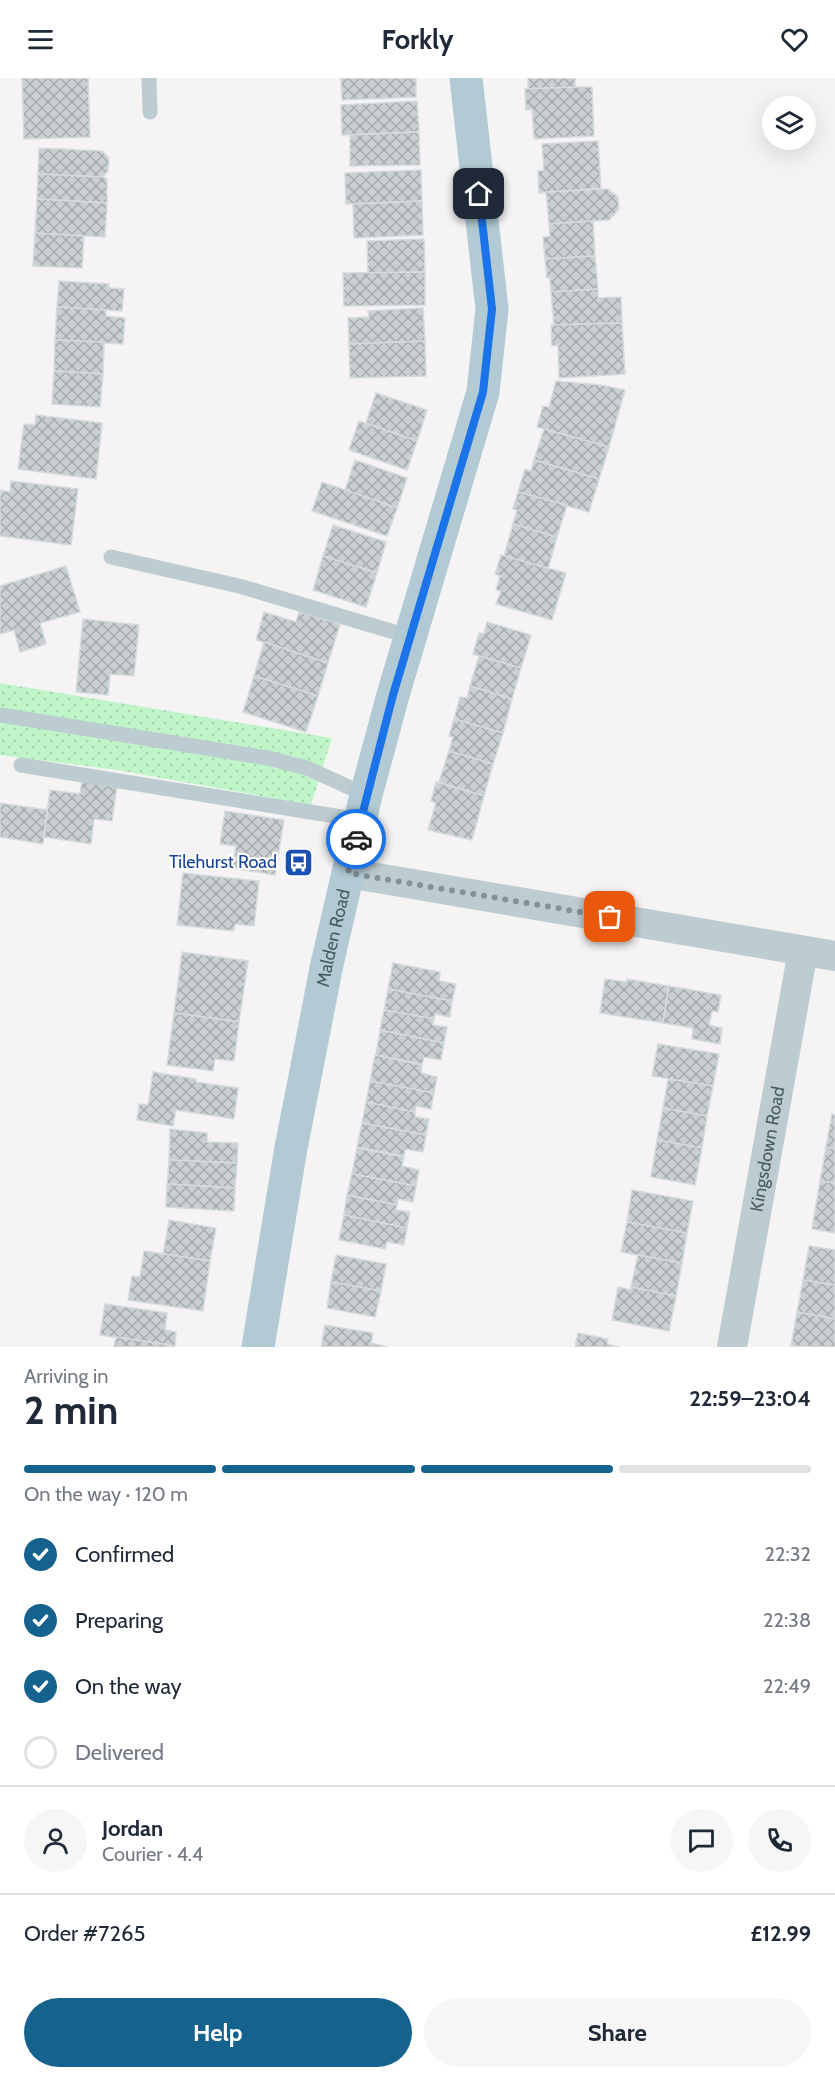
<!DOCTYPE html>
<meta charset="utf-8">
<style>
body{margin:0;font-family:Cabin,sans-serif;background:#f6f6f7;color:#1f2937;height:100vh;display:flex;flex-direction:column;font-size:22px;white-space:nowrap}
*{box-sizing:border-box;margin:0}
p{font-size:20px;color:#747a83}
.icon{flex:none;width:33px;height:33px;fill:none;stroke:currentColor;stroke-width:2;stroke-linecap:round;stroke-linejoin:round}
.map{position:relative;height:1269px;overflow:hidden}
.details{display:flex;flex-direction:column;background:#fff;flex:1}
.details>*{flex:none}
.tools{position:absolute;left:762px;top:18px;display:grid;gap:12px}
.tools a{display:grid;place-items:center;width:54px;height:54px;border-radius:50%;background:#fff;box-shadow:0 6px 24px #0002;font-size:30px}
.pin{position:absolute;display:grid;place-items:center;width:51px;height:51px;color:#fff;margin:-26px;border-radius:12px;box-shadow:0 3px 9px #0006}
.courier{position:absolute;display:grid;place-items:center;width:60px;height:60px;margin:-30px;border:4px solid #1a73e8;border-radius:50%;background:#fff;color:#222;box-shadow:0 2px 8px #0007}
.overview em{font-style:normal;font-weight:700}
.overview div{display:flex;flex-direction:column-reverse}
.overview{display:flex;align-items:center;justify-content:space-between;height:102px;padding:0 24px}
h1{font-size:39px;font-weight:700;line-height:45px}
.bar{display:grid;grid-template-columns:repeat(4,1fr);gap:9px 6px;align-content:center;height:72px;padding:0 24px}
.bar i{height:8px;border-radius:4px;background:#e0e1e3}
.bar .current{background:#16628e}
.bar p{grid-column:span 4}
.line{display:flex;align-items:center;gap:15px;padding:0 24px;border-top:2px solid #e0e1e3}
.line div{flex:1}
.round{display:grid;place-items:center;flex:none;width:63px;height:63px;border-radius:32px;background:#f6f6f7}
ol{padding:0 24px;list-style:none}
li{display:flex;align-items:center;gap:18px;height:66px}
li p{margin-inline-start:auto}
li .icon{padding:6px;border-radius:50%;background:#16628e;color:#fff;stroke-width:4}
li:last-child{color:#747a83}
li i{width:33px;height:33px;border:3px solid #e0e1e3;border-radius:50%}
.primary-button{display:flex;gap:12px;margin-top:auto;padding:12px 24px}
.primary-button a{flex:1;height:69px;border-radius:36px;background:#16628e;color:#fff;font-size:24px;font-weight:700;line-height:69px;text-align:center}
.primary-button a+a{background:#f6f6f7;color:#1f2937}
header{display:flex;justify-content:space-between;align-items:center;height:78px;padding:0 24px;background:#fff;font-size:27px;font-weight:700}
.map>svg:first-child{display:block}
.park{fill:url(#park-dots)}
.building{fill:url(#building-cross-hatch);stroke:#d6dbdf;stroke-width:1.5}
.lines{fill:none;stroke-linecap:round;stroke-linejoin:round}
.service{stroke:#bdccd0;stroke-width:15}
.minor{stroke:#bdccd0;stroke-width:30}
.primary{stroke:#b1cad3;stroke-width:33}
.done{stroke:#859195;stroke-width:6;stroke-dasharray:0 10.8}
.route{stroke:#1a73e8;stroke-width:8}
.labels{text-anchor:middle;stroke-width:4.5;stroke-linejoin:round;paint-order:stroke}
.transit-label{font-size:18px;fill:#164399;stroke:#fff;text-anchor:end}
.street-label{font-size:18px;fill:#485c63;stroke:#fff}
</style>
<header><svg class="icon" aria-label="menu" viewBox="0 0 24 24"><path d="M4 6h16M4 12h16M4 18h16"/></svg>Forkly<svg class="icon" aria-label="heart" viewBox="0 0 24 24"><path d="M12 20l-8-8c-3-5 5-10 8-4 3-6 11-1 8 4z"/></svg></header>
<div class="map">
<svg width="835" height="1269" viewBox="0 0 835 1269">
<defs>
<pattern id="park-dots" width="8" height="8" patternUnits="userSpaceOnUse" patternTransform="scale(1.5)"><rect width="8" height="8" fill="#bff5c8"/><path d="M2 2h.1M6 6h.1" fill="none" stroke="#a6d4ae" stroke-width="1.8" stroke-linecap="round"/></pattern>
<pattern id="building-cross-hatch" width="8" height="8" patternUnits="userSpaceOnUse" patternTransform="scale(1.5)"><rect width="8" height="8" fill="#cacfd2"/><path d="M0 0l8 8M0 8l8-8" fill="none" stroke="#a6abae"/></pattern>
</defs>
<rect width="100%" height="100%" fill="#f5f3f3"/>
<!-- park -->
<polygon class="park" points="0,605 332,660 311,727 117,692 0,677"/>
<!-- building -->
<g class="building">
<polygon points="22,0 88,0 90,59 24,61"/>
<polygon points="341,0 416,0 416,19 342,22"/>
<polygon points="528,0 575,0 575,9 528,11"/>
<polygon points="575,9 592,9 594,58 534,61 532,31 526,32 525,11"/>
<polygon points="417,23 419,54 342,57 341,27"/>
<polygon points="419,54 420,87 350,88 350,57"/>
<polygon points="598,63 601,110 539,115 538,93 544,92 542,66"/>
<polygon points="39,70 102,73 109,80 108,93 103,99 38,96"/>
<polygon points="421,92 422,123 346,126 345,95"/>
<polygon points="38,96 103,99 107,101 107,125 37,121"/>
<polygon points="608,111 618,119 619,131 609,142 549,146 546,114"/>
<polygon points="37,121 107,125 105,159 35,155"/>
<polygon points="422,123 423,157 354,160 353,126"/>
<polygon points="593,143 595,178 545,181 543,159 550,158 549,146"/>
<polygon points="35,155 84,158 82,190 33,188"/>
<polygon points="424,161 425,194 368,195 367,163"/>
<polygon points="595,178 598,211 551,214 550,200 547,200 545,181"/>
<polygon points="425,194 425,227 344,228 343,195"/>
<polygon points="59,203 109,206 109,210 124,211 122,233 57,229"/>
<polygon points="598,211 598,220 621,219 622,245 554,247 551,214"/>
<polygon points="57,229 106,232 106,238 125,240 123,266 55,262"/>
<polygon points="423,230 425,263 349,266 348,240 369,239 368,233"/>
<polygon points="622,245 625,296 559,300 558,267 552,268 551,247"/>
<polygon points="55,262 104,264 103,296 54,293"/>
<polygon points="425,263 426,298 350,300 349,266"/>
<polygon points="54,293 103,296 100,329 52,326"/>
<polygon points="556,303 601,307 625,312 609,369 537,349 543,328 549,329"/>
<polygon points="376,315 427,332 417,363 366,345"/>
<polygon points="36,337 102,345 96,401 18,391 24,346 35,347"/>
<polygon points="359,343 417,363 407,392 349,372"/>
<polygon points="544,351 609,369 599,401 534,382"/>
<polygon points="355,382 407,400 397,430 345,412"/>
<polygon points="534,382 599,401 589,434 518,414 525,391 531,393"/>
<polygon points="11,403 78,411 71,467 0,458 0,412 10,414"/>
<polygon points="322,404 397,430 387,458 312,433"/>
<polygon points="518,414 567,427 557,459 513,446 517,432 513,431"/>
<polygon points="513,446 557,459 548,491 504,478"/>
<polygon points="333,447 386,464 377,495 323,478"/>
<polygon points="501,477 566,495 552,542 496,526 501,513 496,512 500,498 495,496"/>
<polygon points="323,478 377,495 366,529 313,512"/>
<polygon points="66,488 80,534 40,545 46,566 20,574 14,552 0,556 0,508"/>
<polygon points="264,534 296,544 299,534 340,546 328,585 256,562"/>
<polygon points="83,541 139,547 134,598 110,596 108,617 76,614"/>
<polygon points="487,544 531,557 521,590 473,576 479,555 484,556"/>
<polygon points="264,564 328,585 318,618 254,598"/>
<polygon points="479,578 521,590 512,621 470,608"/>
<polygon points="254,598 318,618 306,654 243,634"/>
<polygon points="470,608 512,621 503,655 454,641 460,619 467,620"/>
<polygon points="454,641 503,655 493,686 449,673 453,659 449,658"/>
<polygon points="449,673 493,686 484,718 439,704"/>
<polygon points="82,703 117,708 112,743 94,741 91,766 44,759 50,712 80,716"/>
<polygon points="436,704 484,718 472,762 428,752 436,725 431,723"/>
<polygon points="0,725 47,732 43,766 0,759"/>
<polygon points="225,733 284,742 275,797 232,790 236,768 220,766"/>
<polygon points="183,795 259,803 254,848 235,846 234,853 177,847"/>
<polygon points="182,874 248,883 239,944 174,935"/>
<polygon points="393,885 440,894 439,903 456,906 452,923 388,911"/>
<polygon points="605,901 627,904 627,901 669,908 663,945 600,935"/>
<polygon points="669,908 721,917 718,934 712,933 709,947 722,950 720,966 692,961 693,950 663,945"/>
<polygon points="388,911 452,923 450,939 435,936 434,941 384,932"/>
<polygon points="384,932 434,941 433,947 447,949 444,965 380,952"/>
<polygon points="174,935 239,944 234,983 215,981 213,993 167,987"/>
<polygon points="380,952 444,965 441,982 424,979 422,986 376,977"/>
<polygon points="658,966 719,976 713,1008 652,998"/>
<polygon points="375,977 422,987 421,995 437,999 434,1015 370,1003"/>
<polygon points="153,994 196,1001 196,1004 238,1010 234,1041 176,1032 173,1048 137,1042 139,1026 148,1027"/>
<polygon points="668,1001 713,1008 707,1038 663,1030"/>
<polygon points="370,1003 434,1015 431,1031 416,1028 415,1034 366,1024"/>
<polygon points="366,1024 415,1034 415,1039 429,1041 426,1057 362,1045"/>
<polygon points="663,1030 707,1038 702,1070 657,1062"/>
<polygon points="832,1036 835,1037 835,1071 826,1069"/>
<polygon points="362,1045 426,1057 423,1074 405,1071 404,1078 357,1069"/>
<polygon points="170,1051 207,1055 207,1064 238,1065 237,1085 169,1082"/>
<polygon points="657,1062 702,1070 695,1107 651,1099"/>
<polygon points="826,1069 835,1071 835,1105 820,1103"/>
<polygon points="357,1070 404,1079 402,1088 419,1092 416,1108 352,1096"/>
<polygon points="169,1082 237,1085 235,1110 167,1106"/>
<polygon points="352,1096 416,1108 413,1124 398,1121 397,1127 347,1117"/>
<polygon points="820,1103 835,1105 835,1155 812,1151"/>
<polygon points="167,1106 235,1110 234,1133 166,1129"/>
<polygon points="632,1112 693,1123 687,1155 627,1144"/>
<polygon points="347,1117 397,1127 396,1132 410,1134 407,1150 344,1137"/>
<polygon points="344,1137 407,1150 404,1167 387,1164 385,1171 339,1162"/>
<polygon points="169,1142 216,1150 210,1183 163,1176"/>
<polygon points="627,1144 687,1155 682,1185 621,1174"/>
<polygon points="809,1168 835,1172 835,1207 803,1202"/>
<polygon points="144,1173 210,1183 203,1233 128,1222 132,1198 140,1199"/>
<polygon points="336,1177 386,1186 381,1213 331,1204"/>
<polygon points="638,1177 682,1185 676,1218 631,1209"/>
<polygon points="803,1202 835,1207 835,1241 797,1234"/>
<polygon points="331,1204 381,1213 375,1239 327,1230"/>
<polygon points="618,1209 631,1212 631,1209 676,1218 669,1253 612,1242"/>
<polygon points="105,1226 167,1235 165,1252 176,1254 175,1268 100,1257"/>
<polygon points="797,1234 835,1241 835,1269 791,1268"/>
<polygon points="325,1247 373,1255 371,1265 388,1269 321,1269"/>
<polygon points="578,1255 608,1261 607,1266 619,1269 575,1269"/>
<polygon points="116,1259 175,1268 175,1269 114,1269"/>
</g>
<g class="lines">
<!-- service -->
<g class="service">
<polyline points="149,0 150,34"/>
<polyline points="111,479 239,508 411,559"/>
<polyline points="0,637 268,680 307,690 366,717"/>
<polyline points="21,687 360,742"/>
</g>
<!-- minor -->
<g class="minor">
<polyline points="348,795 835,878"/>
<path id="s1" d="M732,1269L803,873"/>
</g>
<!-- primary -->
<path class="primary" id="s2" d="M258,1269L291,1070L327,886L366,717L393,617L483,314L492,231L466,0"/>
</g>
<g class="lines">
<!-- done -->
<polyline class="done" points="356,761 348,795 610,839"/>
<!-- route -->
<polyline class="route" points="356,761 393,617 483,314 492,231 479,116"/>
</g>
<!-- icons -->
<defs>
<symbol id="bus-square" viewBox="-11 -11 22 22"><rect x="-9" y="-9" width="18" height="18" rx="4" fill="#1a4fb4" stroke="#fff"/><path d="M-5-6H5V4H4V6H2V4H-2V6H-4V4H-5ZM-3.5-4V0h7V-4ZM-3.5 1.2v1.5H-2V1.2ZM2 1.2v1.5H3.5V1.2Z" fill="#fff"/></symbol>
</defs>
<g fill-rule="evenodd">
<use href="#bus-square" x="282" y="768" width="33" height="33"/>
</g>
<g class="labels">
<!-- transit labels -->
<g class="transit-label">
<text x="277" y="790">Tilehurst Road</text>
</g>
<!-- street labels -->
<g class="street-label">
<text dy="6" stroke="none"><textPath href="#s2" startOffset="416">Malden Road</textPath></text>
<text dy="6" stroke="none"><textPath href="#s1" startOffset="201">Kingsdown Road</textPath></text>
</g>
</g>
</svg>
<div class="tools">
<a><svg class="icon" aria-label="layers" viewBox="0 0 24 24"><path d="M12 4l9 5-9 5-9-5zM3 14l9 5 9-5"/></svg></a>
</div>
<div class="pin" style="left:610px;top:839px;background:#ea580c"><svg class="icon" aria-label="bag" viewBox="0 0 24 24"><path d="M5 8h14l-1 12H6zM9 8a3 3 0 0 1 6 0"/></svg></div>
<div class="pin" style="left:479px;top:116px;background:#1f2937"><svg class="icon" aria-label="home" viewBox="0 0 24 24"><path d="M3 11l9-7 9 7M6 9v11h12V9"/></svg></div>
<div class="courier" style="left:356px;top:761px"><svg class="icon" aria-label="car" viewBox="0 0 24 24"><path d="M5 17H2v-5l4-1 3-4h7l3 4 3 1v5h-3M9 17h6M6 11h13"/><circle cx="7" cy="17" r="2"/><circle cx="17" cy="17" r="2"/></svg></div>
</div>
<section class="details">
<div class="overview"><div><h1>2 min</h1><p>Arriving in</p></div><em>22:59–23:04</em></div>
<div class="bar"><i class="current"></i><i class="current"></i><i class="current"></i><i></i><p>On the way · 120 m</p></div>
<ol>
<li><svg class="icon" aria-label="check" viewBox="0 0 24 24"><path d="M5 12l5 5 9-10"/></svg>Confirmed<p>22:32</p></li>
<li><svg class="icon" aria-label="check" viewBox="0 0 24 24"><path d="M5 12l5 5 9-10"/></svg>Preparing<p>22:38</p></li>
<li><svg class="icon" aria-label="check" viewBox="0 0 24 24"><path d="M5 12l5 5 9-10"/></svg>On the way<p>22:49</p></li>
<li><i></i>Delivered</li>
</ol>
<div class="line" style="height:108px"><a class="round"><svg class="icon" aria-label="person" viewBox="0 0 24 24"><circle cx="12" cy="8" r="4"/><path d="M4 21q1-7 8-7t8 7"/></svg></a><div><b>Jordan</b><p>Courier · 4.4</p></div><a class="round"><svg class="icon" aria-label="chat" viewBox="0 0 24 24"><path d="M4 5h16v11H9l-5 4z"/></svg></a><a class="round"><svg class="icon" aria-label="phone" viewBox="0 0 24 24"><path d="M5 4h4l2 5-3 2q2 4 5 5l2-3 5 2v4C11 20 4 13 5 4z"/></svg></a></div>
<div class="line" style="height:78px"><div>Order #7265</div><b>£12.99</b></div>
<div class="primary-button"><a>Help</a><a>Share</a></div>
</section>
